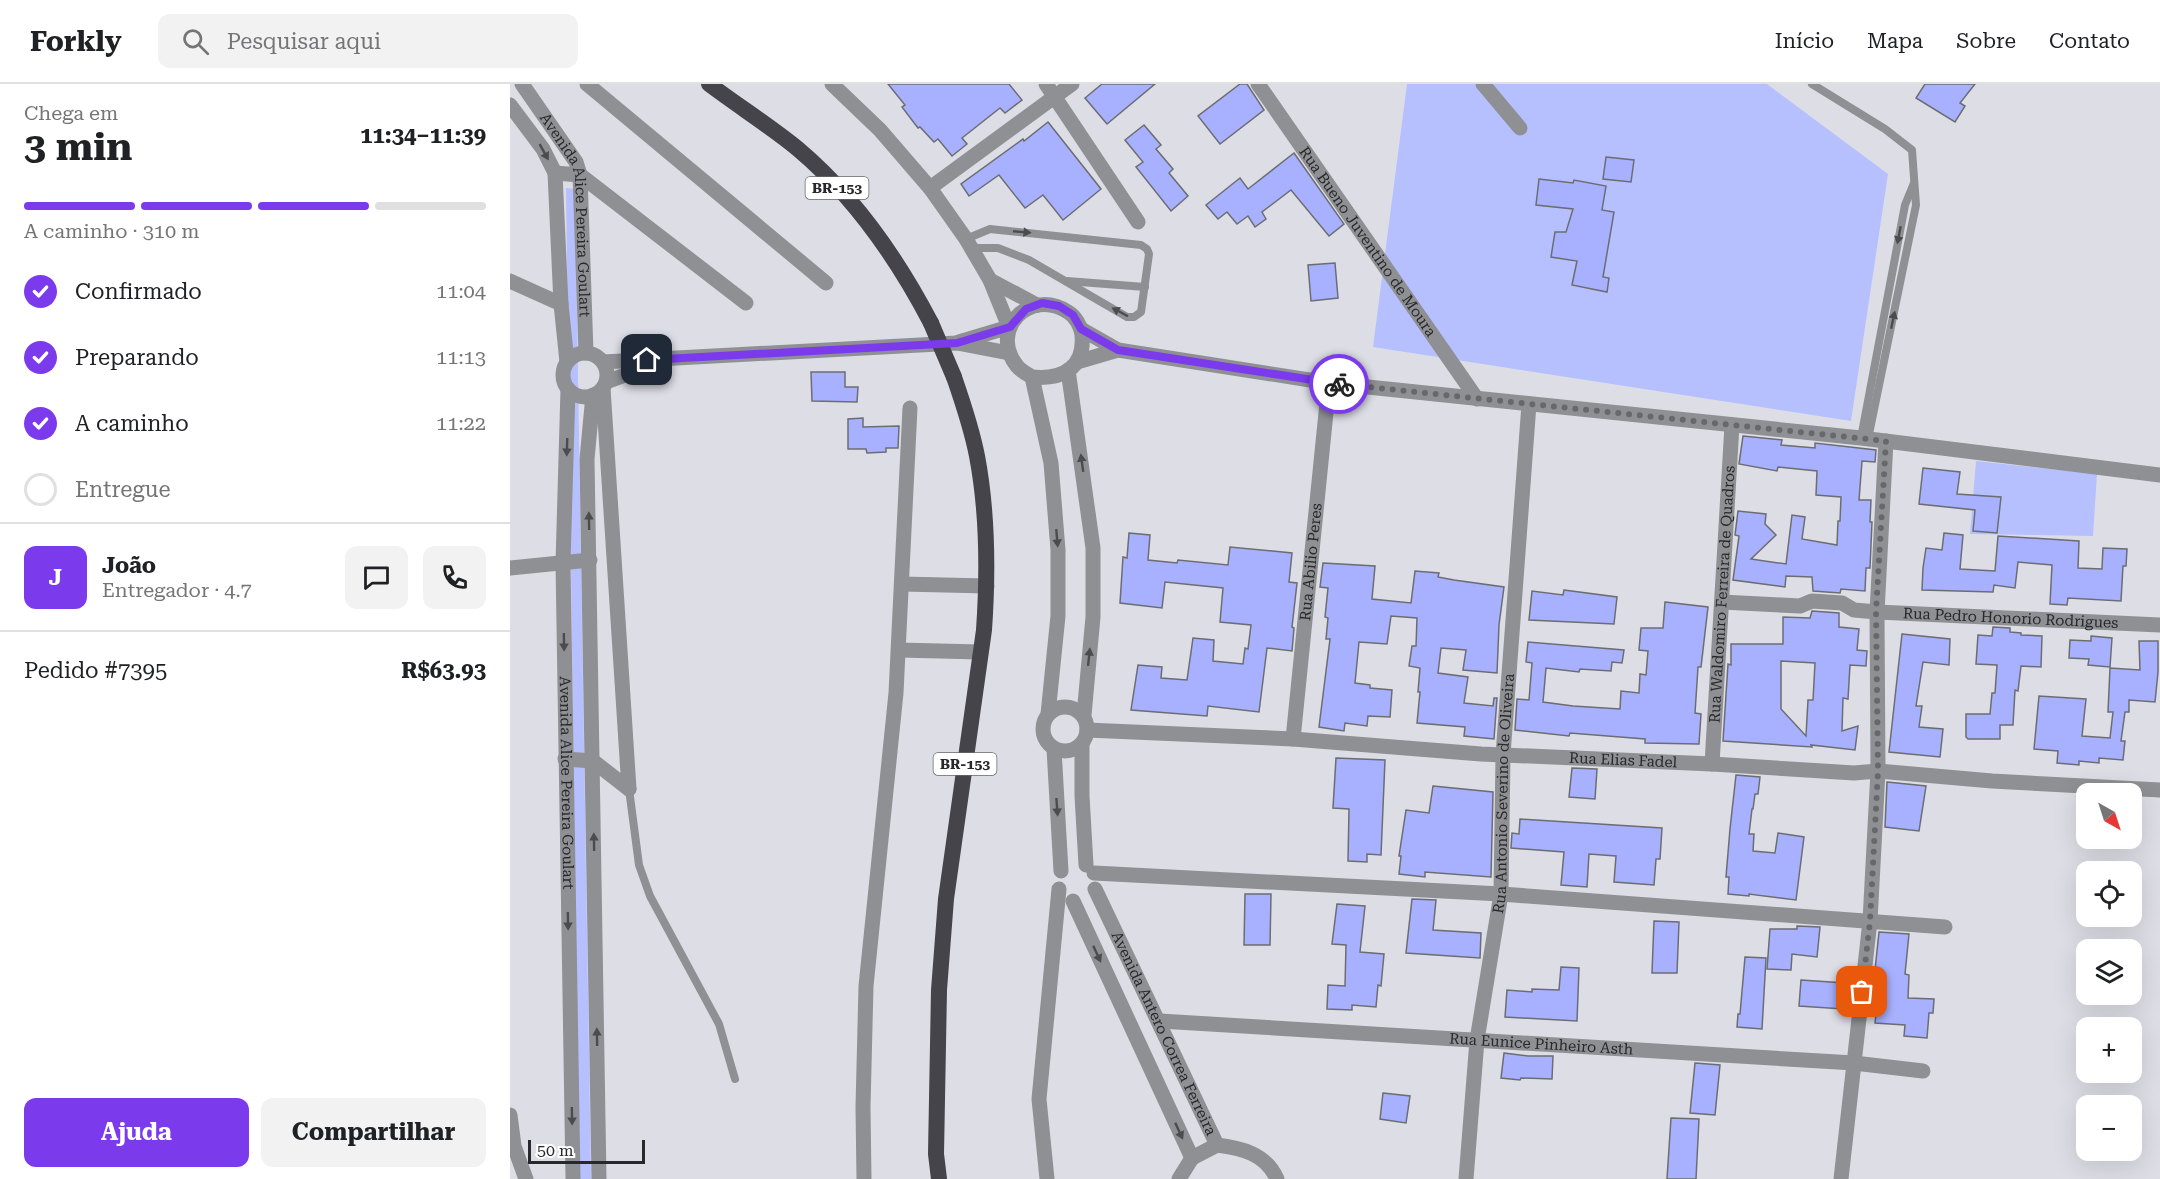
<!DOCTYPE html>
<html lang="pt">
<meta charset="utf-8">
<style>
body{margin:0;font-family:"Roboto Serif",serif;background:#f2f2f2;color:#202124;height:100vh;display:flex;flex-direction:column;font-size:22px;white-space:nowrap}
*{box-sizing:border-box;margin:0}
p{font-size:20px;color:#757577}
.icon{flex:none;width:33px;height:33px;fill:none;stroke:currentColor;stroke-width:2;stroke-linecap:round;stroke-linejoin:round}
.map{position:relative;flex:1;overflow:hidden}
.side{display:flex;flex-direction:column;background:#fff;width:510px}
.side>*{flex:none}
.needle{width:39px;rotate:141deg}
.tools{position:absolute;left:1566px;top:699px;display:grid;gap:12px}
.tools a{display:grid;place-items:center;width:66px;height:66px;border-radius:12px;background:#fff;box-shadow:0 6px 24px #0002;font-size:30px}
.scale{position:absolute;left:18px;bottom:15px;width:117px;box-sizing:border-box;padding-left:6px;border:3px solid #28282b;border-top:0;font-size:16px;line-height:21px;white-space:nowrap;color:#28282b;-webkit-text-stroke:4px #fff;paint-order:stroke}
.pin{position:absolute;display:grid;place-items:center;width:51px;height:51px;color:#fff;margin:-26px;border-radius:12px;box-shadow:0 3px 9px #0006}
.courier{position:absolute;display:grid;place-items:center;width:60px;height:60px;margin:-30px;border:4px solid #7c3aed;border-radius:50%;background:#fff;color:#222;box-shadow:0 2px 8px #0007}
.headline em{font-style:normal;font-weight:700}
.headline div{display:flex;flex-direction:column-reverse}
.headline{display:flex;align-items:center;justify-content:space-between;height:102px;padding:0 24px}
h1{font-size:39px;font-weight:700;line-height:45px}
.bar{display:grid;grid-template-columns:repeat(4,1fr);gap:9px 6px;align-content:center;height:72px;padding:0 24px}
.bar i{height:8px;border-radius:4px;background:#e0e0e0}
.bar .current{background:#7c3aed}
.bar p{grid-column:span 4}
.line{display:flex;align-items:center;gap:15px;padding:0 24px;border-top:2px solid #e0e0e0}
.line div{flex:1}
.round{display:grid;place-items:center;flex:none;width:63px;height:63px;border-radius:12px;background:#f2f2f2}
ol{padding:0 24px;list-style:none}
li{display:flex;align-items:center;gap:18px;height:66px}
li p{margin-inline-start:auto}
li .icon{padding:6px;border-radius:50%;background:#7c3aed;color:#fff;stroke-width:4}
li:last-child{color:#757577}
li i{width:33px;height:33px;border:3px solid #e0e0e0;border-radius:50%}
.primary-button{display:flex;gap:12px;margin-top:auto;padding:12px 24px}
.primary-button a{flex:1;height:69px;border-radius:12px;background:#7c3aed;color:#fff;font-size:24px;font-weight:700;line-height:69px;text-align:center}
.primary-button a+a{background:#f2f2f2;color:#202124}
header{display:flex;align-items:center;gap:36px;box-sizing:border-box;height:84px;padding:0 30px;background:#fff;border-bottom:2px solid #e0e0e0}
header strong{font-size:28px}
nav{display:flex;gap:33px;margin-inline-start:auto;font-size:21px}
.search{width:420px;height:54px;background:#f2f2f2;display:flex;align-items:center;gap:15px;box-sizing:border-box;padding:0 21px;border-radius:12px;color:#757577;font-size:22px}
main{display:flex;flex:1;min-height:0}
.map>svg:first-child{display:block}
.green{fill:#b7c0fe}
.building{fill:#a7b1ff;stroke:#6c6d73;stroke-width:1.5;fill-rule:evenodd}
.lines{fill:none;stroke-linecap:round;stroke-linejoin:round}
.service{stroke:#8f9093;stroke-width:8}
.minor{stroke:#8f9093;stroke-width:15}
.tertiary{stroke:#8f9093;stroke-width:15}
.trunk{stroke:#44444a;stroke-width:16}
.trunk-bridge{stroke:#44444a;stroke-width:16}
.oneway{fill:#4c4c4f}
.done{stroke:#67686c;stroke-width:6;stroke-dasharray:0 10.8}
.route{stroke:#7c3aed;stroke-width:8}
.labels{text-anchor:middle;stroke-width:4.5;stroke-linejoin:round;paint-order:stroke}
.shield{fill:#fff;stroke:#68686b;stroke-width:1.5}
.shield-label{font-size:14px;font-weight:bold;fill:#28282b}
.street-label{font-size:15px;fill:#28282b;stroke:#fff}
</style>
<header>
<strong>Forkly</strong>
<div class="search"><svg class="icon" aria-label="search" viewBox="0 0 24 24"><circle cx="10" cy="10" r="6"/><path d="M15 15l6 6"/></svg>Pesquisar aqui</div>
<nav><a>Início</a><a>Mapa</a><a>Sobre</a><a>Contato</a></nav>
</header>
<main>
<section class="side">
<div class="headline"><div><h1>3 min</h1><p>Chega em</p></div><em>11:34–11:39</em></div>
<div class="bar"><i class="current"></i><i class="current"></i><i class="current"></i><i></i><p>A caminho · 310 m</p></div>
<ol>
<li><svg class="icon" aria-label="check" viewBox="0 0 24 24"><path d="M5 12l5 5 9-10"/></svg>Confirmado<p>11:04</p></li>
<li><svg class="icon" aria-label="check" viewBox="0 0 24 24"><path d="M5 12l5 5 9-10"/></svg>Preparando<p>11:13</p></li>
<li><svg class="icon" aria-label="check" viewBox="0 0 24 24"><path d="M5 12l5 5 9-10"/></svg>A caminho<p>11:22</p></li>
<li><i></i>Entregue</li>
</ol>
<div class="line" style="height:108px"><b class="round" style="background:#7c3aed;color:#fff">J</b><div><b>João</b><p>Entregador · 4.7</p></div><a class="round"><svg class="icon" aria-label="chat" viewBox="0 0 24 24"><path d="M4 5h16v11H9l-5 4z"/></svg></a><a class="round"><svg class="icon" aria-label="phone" viewBox="0 0 24 24"><path d="M5 4h4l2 5-3 2q2 4 5 5l2-3 5 2v4C11 20 4 13 5 4z"/></svg></a></div>
<div class="line" style="height:78px"><div>Pedido #7395</div><b>R$63.93</b></div>
<div class="primary-button"><a>Ajuda</a><a>Compartilhar</a></div>
</section>
<div class="map">
<svg width="1650" height="1095" viewBox="0 0 1650 1095">
<rect width="100%" height="100%" fill="#dddee5"/>
<!-- green -->
<g class="green">
<polygon points="897,0 1257,0 1378,90 1341,337 863,263"/>
<polygon points="56,104 65,105 81,1095 69,1095"/>
<polygon points="1466,377 1587,390 1583,452 1460,450"/>
</g>
<!-- building -->
<g class="building">
<polygon points="378,0 499,0 512,16 495,29 490,24 452,54 457,60 442,72 428,55 424,58 410,43 408,44 392,23 395,21"/>
<polygon points="592,0 645,0 597,40 575,14"/>
<polygon points="730,0 737,0 754,26 710,60 688,32"/>
<polygon points="1415,0 1465,0 1450,19 1455,22 1445,38 1406,14"/>
<polygon points="538,38 591,105 553,136 533,111 515,124 489,91 459,112 451,100 513,55 514,57"/>
<polygon points="634,41 651,61 646,65 663,85 659,89 678,112 661,127 626,83 633,78 615,56"/>
<polygon points="784,69 834,140 819,152 781,106 752,128 756,135 745,143 738,132 727,140 717,128 708,135 696,121 730,94 738,105"/>
<polygon points="1096,73 1124,76 1121,98 1093,95"/>
<polygon points="1029,95 1063,99 1064,96 1096,102 1092,126 1104,128 1093,193 1099,194 1097,208 1062,201 1067,177 1041,173 1045,148 1056,148 1063,125 1026,121"/>
<polygon points="825,179 828,214 801,217 798,181"/>
<polygon points="301,288 335,288 335,303 348,303 347,318 302,317"/>
<polygon points="353,334 353,343 389,342 388,364 376,364 376,368 357,369 356,365 338,365 338,335"/>
<polygon points="1233,352 1272,356 1271,361 1305,364 1305,359 1366,366 1365,378 1352,377 1349,416 1361,416 1360,438 1362,438 1360,484 1356,484 1355,507 1331,505 1330,509 1303,507 1302,493 1276,492 1275,503 1223,496 1229,452 1225,451 1228,427 1256,430 1255,440 1266,451 1241,475 1276,480 1282,431 1295,433 1292,455 1327,461 1328,437 1330,437 1331,413 1306,411 1307,387 1268,383 1267,387 1229,380"/>
<polygon points="1413,384 1450,388 1447,410 1491,413 1487,449 1463,447 1465,426 1409,420"/>
<polygon points="619,449 640,451 638,476 667,479 668,476 718,481 720,463 782,469 779,498 787,499 782,543 784,544 782,567 757,564 749,628 698,622 697,632 621,626 628,581 652,583 651,594 677,596 683,554 704,556 703,577 733,580 735,564 738,565 741,541 710,538 713,504 655,498 652,524 610,519 613,473 617,474"/>
<polygon points="1434,449 1453,451 1450,485 1485,487 1488,452 1569,457 1568,484 1592,485 1593,464 1617,465 1616,482 1613,482 1611,517 1558,514 1557,521 1540,520 1542,481 1508,478 1505,504 1484,501 1483,508 1412,506 1413,484 1416,464 1432,466"/>
<polygon points="813,479 865,482 862,515 901,519 905,487 929,489 928,493 944,496 994,503 989,541 987,589 953,586 956,566 931,564 928,589 958,593 954,619 983,622 984,614 987,614 984,655 954,652 955,643 907,639 910,608 908,608 910,584 899,582 902,562 906,562 907,534 881,532 877,560 849,558 845,599 860,601 860,604 882,606 880,633 858,632 857,642 835,639 834,647 809,643 820,555 816,555 818,534 815,533 818,504 810,503"/>
<polygon points="1054,506 1107,513 1104,540 1019,536 1022,507 1053,511"/>
<polygon points="1155,518 1198,523 1191,583 1188,583 1185,629 1191,630 1189,660 1135,659 1135,655 1060,649 1059,652 1005,646 1007,615 1019,616 1022,579 1016,578 1018,558 1114,566 1112,579 1102,578 1101,587 1070,585 1069,588 1036,584 1033,618 1063,622 1110,625 1111,607 1129,609 1130,590 1136,591 1138,567 1129,566 1131,544 1153,544"/>
<path d="M1302,527L1329,529V543L1349,545L1347,566L1357,567L1356,582L1340,581L1338,615L1333,614L1332,647L1348,642L1345,666L1301,661L1302,663L1213,657L1218,580L1221,581V560H1273V533L1300,534ZM1271,577L1305,579L1303,616H1298L1296,652L1271,625Z"/>
<polygon points="1483,543 1500,544 1500,548 1511,549 1511,551 1532,552 1531,583 1511,582 1508,607 1505,606 1503,641 1490,641 1490,655 1458,655 1456,653 1456,630 1480,630 1482,609 1485,609 1487,581 1466,580 1468,551 1482,552"/>
<polygon points="1392,550 1440,555 1439,581 1413,578 1406,622 1412,622 1409,643 1433,645 1430,673 1379,668"/>
<polygon points="1581,552 1602,554 1600,583 1578,581 1579,575 1559,574 1560,556 1581,557"/>
<polygon points="1629,557 1648,557 1648,588 1645,618 1619,616 1619,628 1615,628 1611,657 1615,657 1613,676 1589,674 1589,679 1569,677 1569,681 1547,679 1548,667 1524,665 1529,612 1576,615 1572,652 1600,654 1603,628 1598,628 1600,584 1630,586"/>
<polygon points="826,674 875,676 871,771 857,770 857,778 838,777 839,725 823,724"/>
<polygon points="1062,684 1087,685 1085,715 1059,713"/>
<polygon points="1226,691 1250,693 1248,710 1245,710 1243,725 1242,725 1239,750 1244,750 1243,767 1265,769 1268,749 1294,753 1286,816 1239,810 1239,812 1218,810 1219,793 1216,793 1220,745"/>
<polygon points="1377,698 1416,702 1409,747 1375,743"/>
<polygon points="923,702 983,708 981,793 915,788 915,793 889,790 891,772 889,772 896,726 919,729"/>
<polygon points="1010,735 1152,744 1150,775 1146,775 1144,801 1104,798 1106,772 1079,770 1077,803 1051,801 1054,768 1001,764 1002,749 1009,750"/>
<polygon points="735,810 761,810 760,861 734,861"/>
<polygon points="902,815 926,816 923,846 971,849 970,874 896,869"/>
<polygon points="827,820 855,822 850,868 874,870 871,902 868,901 866,923 842,921 842,926 817,925 818,901 835,902 836,861 822,860"/>
<polygon points="1144,837 1169,838 1167,889 1142,889"/>
<polygon points="1287,842 1310,843 1307,873 1282,870 1281,886 1257,885 1260,845 1287,845"/>
<polygon points="1369,848 1399,850 1395,890 1399,891 1398,914 1424,915 1423,929 1419,929 1417,954 1394,952 1395,941 1365,939 1368,910 1365,909 1367,886 1365,886"/>
<polygon points="1235,873 1256,874 1252,945 1227,943 1228,930 1230,930"/>
<polygon points="1051,883 1069,884 1067,937 995,933 997,906 1022,908 1022,905 1049,906"/>
<polygon points="1291,896 1335,899 1333,925 1289,922"/>
<polygon points="994,969 1018,972 1043,972 1042,995 1011,994 1010,996 991,994"/>
<polygon points="1185,979 1210,981 1205,1031 1180,1029"/>
<polygon points="873,1009 900,1012 896,1039 870,1035"/>
<polygon points="1161,1034 1189,1035 1186,1095 1157,1095"/>
</g>
<g class="lines">
<!-- service -->
<g class="service">
<polyline points="1302,0 1375,45 1402,66 1406,121 1358,355"/>
<polyline points="456,155 480,145 631,161 637,165 639,170 631,228 624,233 617,233 519,176 488,164 460,164"/>
<polyline points="557,197 635,203"/>
<polyline points="1351,354 1395,121 1404,99"/>
<polyline points="119,705 129,781 140,812 209,940 225,995"/>
</g>
<!-- minor -->
<g class="minor">
<polyline points="77,0 316,199"/>
<polyline points="322,0 370,46 420,104 456,155 480,196 499,243 449,258"/>
<polyline points="536,0 628,138"/>
<path id="s1" d="M748,0L967,315"/>
<polyline points="973,0 1010,44"/>
<polyline points="45,89 70,91 236,219"/>
<polyline points="420,104 562,0"/>
<polyline points="480,196 527,221"/>
<polyline points="0,197 51,220"/>
<polyline points="571,245 608,266 819,299 1351,354 1650,391"/>
<polyline points="93,278 447,259 499,269"/>
<polyline points="567,278 608,266"/>
<polyline points="558,286 583,464 583,533 574,631"/>
<path d="M522,293C552,296 575,284 572,251C571,242 565,232 558,228C520,203 478,246 507,282C511,287 517,290 522,293L541,379L548,466V532L538,630"/>
<polyline points="96,298 145,280"/>
<polyline points="93,304 119,705"/>
<polyline points="0,484 80,476"/>
<polyline points="392,500 477,502"/>
<path id="s2" d="M1212,518L1290,522L1302,517L1332,519L1344,526L1367,528L1650,541"/>
<polyline points="389,566 470,568"/>
<circle cx="555" cy="645" r="22"/>
<path id="s3" d="M577,646L783,655L971,670L1202,680L1344,689L1368,687L1482,697L1650,706"/>
<path id="s4" d="M783,655L819,299"/>
<polyline points="572,660 572,712 576,781"/>
<polyline points="544,665 551,787"/>
<polyline points="55,675 83,677 119,705"/>
<path id="s5" d="M1202,680L1222,341"/>
<polyline points="584,789 991,810 1435,843"/>
<path id="s6" d="M585,805L707,1061"/>
<polyline points="563,817 682,1074"/>
<path id="s7" d="M650,937L1344,979L1413,987"/>
<polyline points="0,1031 4,1062 16,1095"/>
<path d="M707,1061C732,1064 756,1070 767,1095"/>
<polyline points="682,1074 707,1061"/>
<polyline points="354,1095 353,1023 356,902 386,609 400,324"/>
<polyline points="537,1095 529,1015 549,805"/>
<polyline points="669,1095 682,1074"/>
<path id="s8" d="M956,1095L967,956L991,810L993,671L1019,320"/>
<polyline points="1331,1095 1360,837 1368,687 1367,528 1376,357"/>
</g>
<!-- tertiary -->
<g class="tertiary">
<path id="s9" d="M12,0L66,78L70,91L76,269"/>
<polyline points="0,21 33,65 45,89 51,220 57,278"/>
<circle cx="75" cy="291" r="22"/>
<path id="s10" d="M58,305L53,479L63,1095"/>
<polyline points="83,311 77,375 89,1095"/>
</g>
<!-- trunk -->
<g class="trunk">
<path d="M199,0C228,22 260,42 288,65C345,113 387,174 421,239"/>
<path d="M429,1095L426,1070L429,906L436,815L474,546C478,488 478,430 467,372C462,346 453,319 444,293"/>
</g>
<!-- trunk-bridge -->
<polyline class="trunk-bridge" points="421,239 444,293"/>
</g>
<!-- one-way arrows -->
<defs><path id="oneway-solid" d="M-6-.8H1V-3.2L6.5 0L1 3.2V.8H-6Z" transform="scale(1.5)"/></defs>
<g class="oneway">
<use href="#oneway-solid" transform="translate(34 68) rotate(61)"/>
<use href="#oneway-solid" transform="translate(512 148) rotate(5)"/>
<use href="#oneway-solid" transform="translate(1389 151) rotate(101)"/>
<use href="#oneway-solid" transform="translate(610 228) rotate(-152)"/>
<use href="#oneway-solid" transform="translate(1383 236) rotate(-78)"/>
<use href="#oneway-solid" transform="translate(57 363) rotate(92)"/>
<use href="#oneway-solid" transform="translate(572 379) rotate(-98)"/>
<use href="#oneway-solid" transform="translate(79 437) rotate(-91)"/>
<use href="#oneway-solid" transform="translate(547 454) rotate(85)"/>
<use href="#oneway-solid" transform="translate(54 558) rotate(89)"/>
<use href="#oneway-solid" transform="translate(579 573) rotate(-84)"/>
<use href="#oneway-solid" transform="translate(547 723) rotate(86)"/>
<use href="#oneway-solid" transform="translate(84 758) rotate(-91)"/>
<use href="#oneway-solid" transform="translate(58 837) rotate(89)"/>
<use href="#oneway-solid" transform="translate(587 870) rotate(65)"/>
<use href="#oneway-solid" transform="translate(87 953) rotate(-91)"/>
<use href="#oneway-solid" transform="translate(62 1032) rotate(89)"/>
<use href="#oneway-solid" transform="translate(669 1047) rotate(65)"/>
</g>
<g class="lines">
<!-- done -->
<polyline class="done" points="829,300 1376,357 1366,528 1368,687 1360,837 1352,908"/>
<!-- route -->
<polyline class="route" points="137,276 447,259 500,243 516,225 532,219 549,222 563,231 571,245 608,266 829,300"/>
</g>
<g class="labels">
<!-- shield labels -->
<g class="shield">
<rect x="295.5" y="93" width="63" height="22" rx="4.5"/>
<rect x="423.5" y="669" width="63" height="22" rx="4.5"/>
</g>
<g class="shield-label">
<text x="327" y="109">BR-153</text>
<text x="455" y="685">BR-153</text>
</g>
<!-- street labels -->
<g class="street-label">
<text dy="5" stroke="none"><textPath href="#s9" startOffset="144">Avenida Alice Pereira Goulart</textPath></text>
<text dy="5" stroke="none"><textPath href="#s1" startOffset="192">Rua Bueno Juventino de Moura</textPath></text>
<text dy="5" stroke="none"><textPath href="#s4" startOffset="178">Rua Abilio Peres</textPath></text>
<text dy="5" stroke="none"><textPath href="#s5" startOffset="170">Rua Waldomiro Ferreira de Quadros</textPath></text>
<text dy="5" stroke="none"><textPath href="#s2" startOffset="292">Rua Pedro Honorio Rodrigues</textPath></text>
<text dy="5" stroke="none"><textPath href="#s3" startOffset="537">Rua Elias Fadel</textPath></text>
<text dy="5" stroke="none"><textPath href="#s10" startOffset="394">Avenida Alice Pereira Goulart</textPath></text>
<text dy="5" stroke="none"><textPath href="#s8" startOffset="388">Rua Antonio Severino de Oliveira</textPath></text>
<text dy="5" stroke="none"><textPath href="#s6" startOffset="160">Avenida Antero Correa Ferreira</textPath></text>
<text dy="5" stroke="none"><textPath href="#s7" startOffset="382">Rua Eunice Pinheiro Asth</textPath></text>
</g>
</g>
</svg>
<div class="tools">
<a><svg class="needle" viewBox="-14 -14 28 28"><path d="M0-13l5 13h-10z" fill="#e53935"/><path d="M0 13l5-13h-10z" fill="#757577"/></svg></a>
<a><svg class="icon" aria-label="locate" viewBox="0 0 24 24"><circle cx="12" cy="12" r="6"/><path d="M12 2v4M12 18v4M2 12h4M18 12h4"/></svg></a>
<a><svg class="icon" aria-label="layers" viewBox="0 0 24 24"><path d="M12 4l9 5-9 5-9-5zM3 14l9 5 9-5"/></svg></a>
<a>+</a>
<a>−</a>
</div>
<div class="scale">50 m</div>
<div class="pin" style="left:1352px;top:908px;background:#ea580c"><svg class="icon" aria-label="bag" viewBox="0 0 24 24"><path d="M5 8h14l-1 12H6zM9 8a3 3 0 0 1 6 0"/></svg></div>
<div class="pin" style="left:137px;top:276px;background:#1f2937"><svg class="icon" aria-label="home" viewBox="0 0 24 24"><path d="M3 11l9-7 9 7M6 9v11h12V9"/></svg></div>
<div class="courier" style="left:829px;top:300px"><svg class="icon" aria-label="bike" viewBox="0 0 24 24"><circle cx="6" cy="16" r="4"/><circle cx="18" cy="16" r="4"/><path d="M6 16l4-8h5l3 8M10 8l3 8H6M13 5h3"/></svg></div>
</div>
</main>
